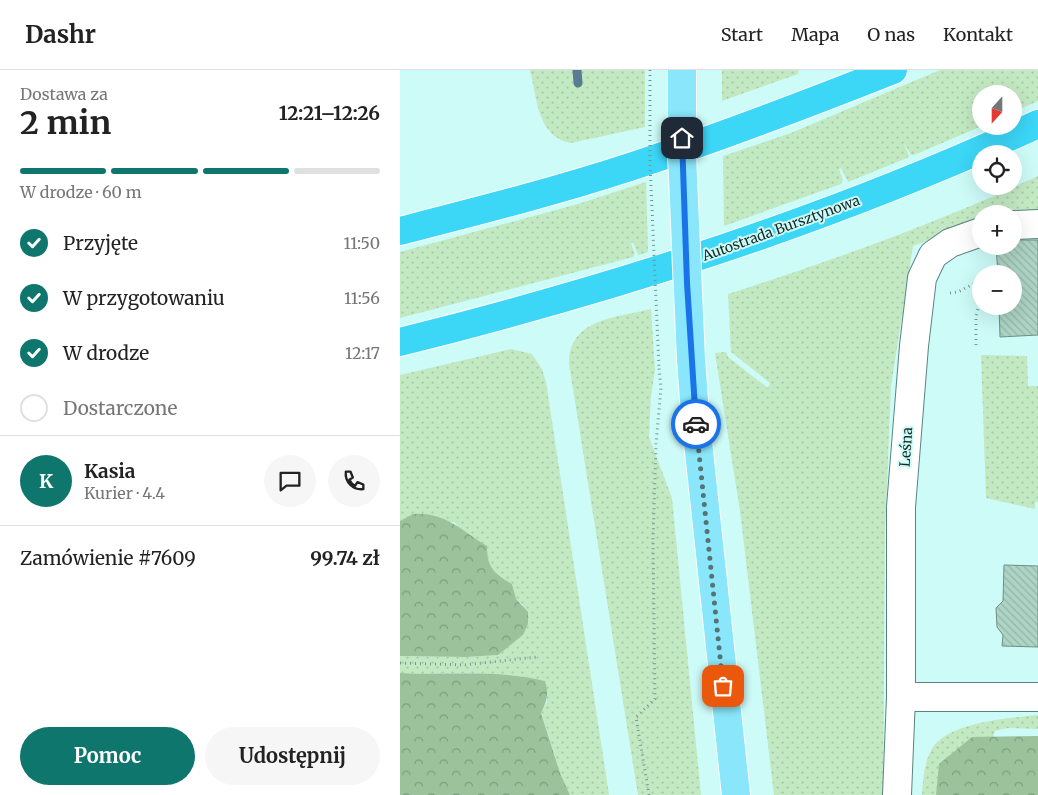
<!DOCTYPE html>
<html lang="pl">
<meta charset="utf-8">
<style>
body{margin:0;font-family:Merriweather,serif;background:#f6f6f6;color:#222;height:100vh;display:flex;flex-direction:column;font-size:19px;white-space:nowrap}
*{box-sizing:border-box;margin:0}
p{font-size:16px;color:#767676}
.icon{flex:none;width:28px;height:28px;fill:none;stroke:currentColor;stroke-width:2;stroke-linecap:round;stroke-linejoin:round}
.map{position:relative;flex:1;overflow:hidden}
.sheet{display:flex;flex-direction:column;background:#fff;width:400px}
.sheet>*{flex:none}
.needle{width:32px;rotate:201deg}
.fabs{position:absolute;left:572px;top:15px;display:grid;gap:10px}
.fabs a{display:grid;place-items:center;width:50px;height:50px;border-radius:50%;background:#fff;box-shadow:0 5px 20px #0002;font-size:25px}
.pin{position:absolute;display:grid;place-items:center;width:42px;height:42px;color:#fff;margin:-21px;border-radius:10px;box-shadow:0 2px 8px #0006}
.courier{position:absolute;display:grid;place-items:center;width:50px;height:50px;margin:-25px;border:4px solid #1a73e8;border-radius:50%;background:#fff;color:#222;box-shadow:0 1px 6px #0007}
.summary em{font-style:normal;font-weight:700}
.summary div{display:flex;flex-direction:column-reverse}
.summary{display:flex;align-items:center;justify-content:space-between;height:85px;padding:0 20px}
h1{font-size:32px;font-weight:700;line-height:38px}
.bar{display:grid;grid-template-columns:repeat(4,1fr);gap:8px 5px;align-content:center;height:60px;padding:0 20px}
.bar i{height:6px;border-radius:4px;background:#e0e0e0}
.bar .on{background:#0f766e}
.bar p{grid-column:span 4}
.line{display:flex;align-items:center;gap:12px;padding:0 20px;border-top:1px solid #e0e0e0}
.line div{flex:1}
.round{display:grid;place-items:center;flex:none;width:52px;height:52px;border-radius:26px;background:#f6f6f6}
ol{padding:0 20px;list-style:none}
li{display:flex;align-items:center;gap:15px;height:55px}
li p{margin-inline-start:auto}
li .icon{padding:5px;border-radius:50%;background:#0f766e;color:#fff;stroke-width:4}
li:last-child{color:#767676}
li i{width:28px;height:28px;border:2px solid #e0e0e0;border-radius:50%}
.primary-button{display:flex;gap:10px;margin-top:auto;padding:10px 20px}
.primary-button a{flex:1;height:58px;border-radius:30px;background:#0f766e;color:#fff;font-size:20px;font-weight:700;line-height:58px;text-align:center}
.primary-button a+a{background:#f6f6f6;color:#222}
header{display:flex;align-items:center;gap:30px;box-sizing:border-box;height:70px;padding:0 25px;background:#fff;border-bottom:1px solid #e0e0e0}
header strong{font-size:24px}
nav{display:flex;gap:28px;margin-inline-start:auto;font-size:18px}
main{display:flex;flex:1;min-height:0}
.map>svg:first-child{display:block}
.green{fill:url(#green-dots)}
.forest{fill:url(#forest-crowns)}
.lines{fill:none;stroke-linecap:round;stroke-linejoin:round}
.stream{stroke:#587d93;stroke-width:9}
.building{fill:url(#building-back-hatch);stroke:#6c9182}
.street-casing{stroke:#588380;stroke-width:30}
.primary-casing{stroke:#fff;stroke-width:30}
.highway-casing{stroke:#fff;stroke-width:30}
.path{stroke:#769694;stroke-width:3;stroke-dasharray:1 4;stroke-linecap:butt}
.street{stroke:#fff;stroke-width:28}
.primary{stroke:#8ae6fa;stroke-width:28}
.highway{stroke:#3cd6f7;stroke-width:28}
.primary-bridge-casing{stroke:#fff;stroke-width:30;stroke-linecap:butt}
.path-bridge{stroke:#769694;stroke-width:3;stroke-dasharray:1 4;stroke-linecap:butt}
.primary-bridge{stroke:#8ae6fa;stroke-width:28}
.done{stroke:#577371;stroke-width:5;stroke-dasharray:0 9}
.route{stroke:#1a73e8;stroke-width:6}
.labels{text-anchor:middle;stroke-width:4;stroke-linejoin:round;paint-order:stroke}
.street-label{font-size:14px;fill:#182a29;stroke:#cdfbf8}
</style>
<header>
<strong>Dashr</strong>
<nav><a>Start</a><a>Mapa</a><a>O nas</a><a>Kontakt</a></nav>
</header>
<main>
<section class="sheet">
<div class="summary"><div><h1>2 min</h1><p>Dostawa za</p></div><em>12:21–12:26</em></div>
<div class="bar"><i class="on"></i><i class="on"></i><i class="on"></i><i></i><p>W drodze · 60 m</p></div>
<ol>
<li><svg class="icon" aria-label="check" viewBox="0 0 24 24"><path d="M5 12l5 5 9-10"/></svg>Przyjęte<p>11:50</p></li>
<li><svg class="icon" aria-label="check" viewBox="0 0 24 24"><path d="M5 12l5 5 9-10"/></svg>W przygotowaniu<p>11:56</p></li>
<li><svg class="icon" aria-label="check" viewBox="0 0 24 24"><path d="M5 12l5 5 9-10"/></svg>W drodze<p>12:17</p></li>
<li><i></i>Dostarczone</li>
</ol>
<div class="line" style="height:90px"><b class="round" style="background:#0f766e;color:#fff">K</b><div><b>Kasia</b><p>Kurier · 4.4</p></div><a class="round"><svg class="icon" aria-label="chat" viewBox="0 0 24 24"><path d="M4 5h16v11H9l-5 4z"/></svg></a><a class="round"><svg class="icon" aria-label="phone" viewBox="0 0 24 24"><path d="M5 4h4l2 5-3 2q2 4 5 5l2-3 5 2v4C11 20 4 13 5 4z"/></svg></a></div>
<div class="line" style="height:65px"><div>Zamówienie #7609</div><b>99.74 zł</b></div>
<div class="primary-button"><a>Pomoc</a><a>Udostępnij</a></div>
</section>
<div class="map">
<svg width="638" height="725" viewBox="0 0 638 725">
<defs>
<pattern id="green-dots" width="8" height="8" patternUnits="userSpaceOnUse" patternTransform="scale(1.25)"><rect width="8" height="8" fill="#c3e9c3"/><path d="M2 2h.1M6 6h.1" fill="none" stroke="#a7c8a8" stroke-width="1.8" stroke-linecap="round"/></pattern>
<pattern id="forest-crowns" width="20" height="18" patternUnits="userSpaceOnUse" patternTransform="scale(1.25)"><rect width="20" height="18" fill="#9bc29b"/><path d="M2 6a3 3 0 1 1 6 0M12 15a3 3 0 1 1 6 0" fill="none" stroke="#7d9e7e"/></pattern>
<pattern id="building-back-hatch" width="6" height="6" patternUnits="userSpaceOnUse" patternTransform="scale(1.25)"><rect width="6" height="6" fill="#add4c4"/><path d="M-1 5l2 2M0 0l6 6M5-1l2 2" fill="none" stroke="#94b6a8"/></pattern>
</defs>
<rect width="100%" height="100%" fill="#cdfbf8"/>
<!-- green -->
<g class="green">
<path d="M130,0H245V57L171,73C137,67 137,28 130,0Z"/>
<polygon points="322,0 399,0 398,4 322,31"/>
<polygon points="540,0 638,0 638,31 614,42 614,24 581,24 582,56 514,85 511,85 504,73 509,86 507,88 448,112 441,98 439,99 443,110 441,114 324,156 323,86 391,63"/>
<path d="M638,106V162L614,144H581V153L579,150L513,176L491,316L485,463L483,725H374L340,441L315,283L326,282L328,287L368,318L370,313L331,282L328,224C434,190 537,153 638,106Z"/>
<polygon points="246,112 248,182 239,185 237,183 233,172 231,173 235,184 233,187 0,248 0,182 178,134"/>
<path d="M251,239L255,300L251,326L249,367L272,428L301,725H238L169,294C169,248 216,248 251,239Z"/>
<path d="M111,279L132,284L142,299L146,312L209,725H170L160,703L141,642L147,632L145,611C98,599 48,606 0,603V586L66,587L98,585L123,565V535L115,529L112,514C94,503 87,498 86,476L62,461L54,452L0,451V305Z"/>
<polygon points="581,285 627,286 628,316 638,316 638,432 635,432 635,439 586,428"/>
<path d="M638,645V659L608,658L595,661L590,680L554,725H522C523,709 524,691 533,677C551,652 610,648 638,645Z"/>
</g>
<!-- forest -->
<g class="forest">
<path d="M13,444C46,442 60,460 87,476C87,498 94,503 112,514L116,529L128,542V554L123,565L98,585L66,587L0,586V451Z"/>
<path d="M0,603C48,606 98,599 145,611C149,624 147,631 141,643L160,703L170,725H0Z"/>
<polygon points="638,666 638,725 536,725 539,694 572,667"/>
</g>
<g class="lines">
<!-- stream -->
<polyline class="stream" points="177,0 178,13"/>
</g>
<!-- building -->
<g class="building">
<polygon points="614,170 638,170 638,265 600,267 599,236 614,236 614,204 598,204 596,176 614,176"/>
<polygon points="604,495 638,496 638,577 602,576 603,565 597,557 596,538 603,531"/>
</g>
<g class="lines">
<defs>
<g id="street">
<polyline points="614,155 638,154"/>
<polyline points="501,627 638,627"/>
<polyline points="497,725 501,627 501,437 514,276 522,208 533,185 550,173 581,162"/>
</g>
<polyline id="primary" points="291,289 295,344 336,725"/>
<g id="highway">
<path d="M0,161C78,141 157,121 233,96C321,67 407,34 493,0"/>
<path d="M0,272C220,217 432,149 638,54"/>
</g>
</defs>
<!-- street casing -->
<use href="#street" class="street-casing"/>
<!-- primary casing -->
<use href="#primary" class="primary-casing"/>
<!-- highway casing -->
<use href="#highway" class="highway-casing"/>
<!-- path -->
<g class="path">
<polyline points="550,223 558,222 581,210"/>
<polyline points="576,275 576,246 581,227"/>
<polyline points="0,593 64,595 137,587"/>
<polyline points="249,725 236,647 255,629 253,471 256,374 261,318 259,298"/>
</g>
<!-- street -->
<use href="#street" class="street"/>
<!-- primary -->
<use href="#primary" class="primary"/>
<!-- highway -->
<use href="#highway" class="highway"/>
<defs>
<polyline id="primary-bridge" points="282,0 282,85 291,289"/>
</defs>
<!-- primary-bridge casing -->
<use href="#primary-bridge" class="primary-bridge-casing"/>
<!-- path-bridge -->
<polyline class="path-bridge" points="250,0 250,93 259,298"/>
<!-- primary-bridge -->
<use href="#primary-bridge" class="primary-bridge"/>
</g>
<g class="lines">
<!-- done -->
<polyline class="done" points="296,354 323,616"/>
<!-- route -->
<polyline class="route" points="282,68 287,213 296,354"/>
</g>
<g class="labels">
<!-- street labels -->
<g class="street-label">
<text transform="translate(381 158) rotate(-20)" y="5">Autostrada Bursztynowa</text>
<text transform="translate(506 377) rotate(-86)" y="5">Leśna</text>
</g>
</g>
</svg>
<div class="fabs">
<a><svg class="needle" viewBox="-14 -14 28 28"><path d="M0-13l5 13h-10z" fill="#e53935"/><path d="M0 13l5-13h-10z" fill="#767676"/></svg></a>
<a><svg class="icon" aria-label="locate" viewBox="0 0 24 24"><circle cx="12" cy="12" r="6"/><path d="M12 2v4M12 18v4M2 12h4M18 12h4"/></svg></a>
<a>+</a>
<a>−</a>
</div>
<div class="pin" style="left:323px;top:616px;background:#ea580c"><svg class="icon" aria-label="bag" viewBox="0 0 24 24"><path d="M5 8h14l-1 12H6zM9 8a3 3 0 0 1 6 0"/></svg></div>
<div class="pin" style="left:282px;top:68px;background:#1f2937"><svg class="icon" aria-label="home" viewBox="0 0 24 24"><path d="M3 11l9-7 9 7M6 9v11h12V9"/></svg></div>
<div class="courier" style="left:296px;top:354px"><svg class="icon" aria-label="car" viewBox="0 0 24 24"><path d="M5 17H2v-5l4-1 3-4h7l3 4 3 1v5h-3M9 17h6M6 11h13"/><circle cx="7" cy="17" r="2"/><circle cx="17" cy="17" r="2"/></svg></div>
</div>
</main>
